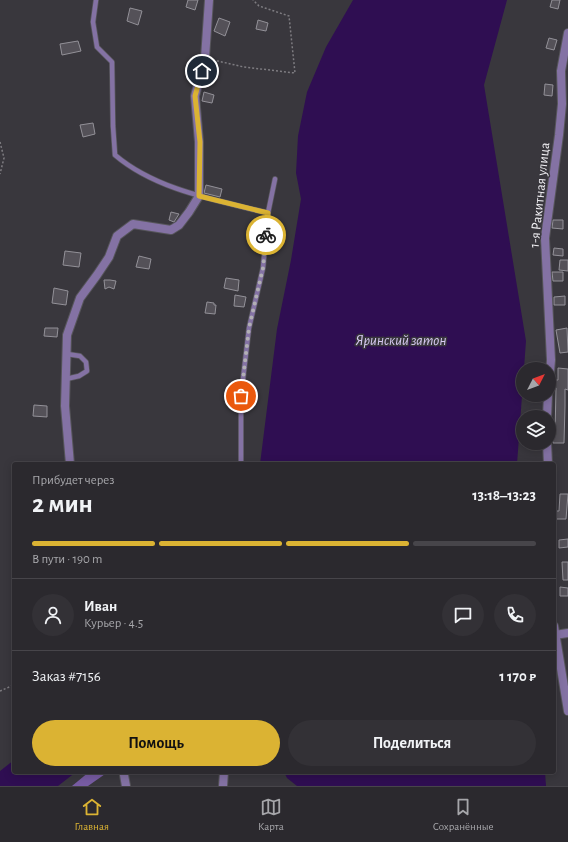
<!DOCTYPE html>
<html lang="ru">
<meta charset="utf-8">
<style>
body{margin:0;font-family:"Alegreya Sans",sans-serif;background:#333136;color:#f1f3f6;height:100vh;display:flex;flex-direction:column;font-size:15px;white-space:nowrap}
*{box-sizing:border-box;margin:0}
p{font-size:13px;color:#a6a6aa}
.icon{flex:none;width:22px;height:22px;fill:none;stroke:currentColor;stroke-width:2;stroke-linecap:round;stroke-linejoin:round}
.map{position:relative;flex:1;overflow:hidden}
.details{position:absolute;left:12px;top:462px;width:544px;height:312px;display:flex;flex-direction:column;background:#2b292e;border-radius:4px;box-shadow:0 2px 10px #0003,0 0 0 1px #47454a}
.details>*{flex:none}
.needle{width:26px;rotate:48deg}
.buttons{position:absolute;left:516px;top:362px;display:grid;gap:8px}
.buttons a{display:grid;place-items:center;width:40px;height:40px;border-radius:50%;background:#2b292e;box-shadow:0 2px 10px #0003,0 0 0 1px #47454a;font-size:20px}
.pin{position:absolute;display:grid;place-items:center;width:34px;height:34px;color:#fff;margin:-17px;border:2px solid #fff;border-radius:50%;box-shadow:0 1px 4px #0007}
.courier{position:absolute;display:grid;place-items:center;width:40px;height:40px;margin:-20px;border:3px solid #dbb333;border-radius:50%;background:#fff;color:#222;box-shadow:0 1px 5px #0007}
.overview em{font-style:normal;font-weight:600}
.overview div{display:flex;flex-direction:column-reverse}
.overview{display:flex;align-items:center;justify-content:space-between;height:68px;padding:0 20px}
h1{font-size:26px;font-weight:600;line-height:30px}
.bar{display:grid;grid-template-columns:repeat(4,1fr);gap:6px 4px;align-content:center;height:48px;padding:0 20px}
.bar i{height:5px;border-radius:3px;background:#47454a}
.bar .active{background:#dbb333}
.bar p{grid-column:span 4}
.line{display:flex;align-items:center;gap:10px;padding:0 20px;border-top:1px solid #47454a}
.line div{flex:1}
.round{display:grid;place-items:center;flex:none;width:42px;height:42px;border-radius:21px;background:#333136}
.button{display:flex;gap:8px;margin-top:auto;padding:8px 20px}
.button a{flex:1;height:46px;border-radius:24px;background:#dbb333;color:#111;font-size:16px;font-weight:600;line-height:46px;text-align:center}
.button a+a{background:#333136;color:#f1f3f6}
.dock{display:flex;justify-content:space-around;align-items:center;height:56px;border-top:1px solid #47454a;background:#2b292e;font-size:11px;color:#a6a6aa}
.dock a{display:grid;justify-items:center;gap:2px}
.dock .active{color:#dbb333}
.map>svg:first-child{display:block}
.forest{fill:#785ca4}
.water{fill:#2f0e52}
.building{fill:#545158;stroke:#939198}
.lines{fill:none;stroke-linecap:round;stroke-linejoin:round}
.lane-casing{stroke:#56555a;stroke-width:6}
.street-casing{stroke:#56555a;stroke-width:10}
.path{stroke:#7e7c81;stroke-width:1.5;stroke-dasharray:2 2;stroke-linecap:butt}
.lane{stroke:#8472a4;stroke-width:4.5}
.street{stroke:#8472a4;stroke-width:8}
.done{stroke:#b1afb4;stroke-width:4;stroke-dasharray:0 7.2}
.route{stroke:#dbb333;stroke-width:5}
.labels{text-anchor:middle;stroke-width:3;stroke-linejoin:round;paint-order:stroke}
.street-label{font-size:14px;fill:#f1f0f4;stroke:#39373d}
.water-label{font-size:15px;font-style:italic;fill:#d7c9f2;stroke:#39373d}
</style>
<div class="map">
<svg width="568" height="786" viewBox="0 0 568 786">
<rect width="100%" height="100%" fill="#39373d"/>
<!-- forest -->
<polygon class="forest" points="89,772 108,772 88,786 72,786"/>
<!-- water -->
<g class="water">
<polygon points="353,0 507,0 484,85 526,341 517,464 260,464 277,329 291,260 301,199 296,173 298,136 307,92 326,47"/>
<polygon points="14,760 14,772 76,772 58,786 0,786 0,771"/>
<polygon points="284,772 545,772 546,786 297,786 287,778"/>
</g>
<!-- building -->
<g class="building">
<polygon points="188,0 198,0 195,10 186,7"/>
<polygon points="552,0 560,0 558,9 550,7"/>
<polygon points="130,8 142,11 138,25 127,21"/>
<polygon points="219,18 230,22 225,36 214,31"/>
<polygon points="258,20 268,23 266,31 256,29"/>
<polygon points="549,38 557,40 554,50 546,48"/>
<polygon points="78,41 81,51 62,55 60,44"/>
<polygon points="545,84 553,85 552,96 544,95"/>
<polygon points="204,92 214,95 212,103 202,101"/>
<polygon points="93,123 95,134 83,137 80,125"/>
<polygon points="206,185 222,189 220,197 204,193"/>
<polygon points="171,212 179,214 174,222 169,220"/>
<polygon points="553,220 563,220 563,229 552,228"/>
<polygon points="554,248 563,249 563,256 553,255"/>
<polygon points="65,251 81,253 79,267 63,265"/>
<polygon points="139,256 151,259 149,269 136,267"/>
<polygon points="560,260 568,260 568,271 559,270"/>
<polygon points="552,272 563,272 563,281 553,281"/>
<polygon points="226,278 239,280 238,291 224,288"/>
<polygon points="104,280 110,280 116,281 114,289 109,287 105,289"/>
<polygon points="54,288 68,291 66,305 52,303"/>
<polygon points="235,295 246,297 244,307 234,306"/>
<polygon points="565,296 565,305 554,305 554,297"/>
<polygon points="207,302 214,303 214,305 216,305 215,314 205,313"/>
<polygon points="45,328 58,328 57,337 44,336"/>
<polygon points="567,328 568,352 560,353 556,330"/>
<polygon points="558,368 568,369 568,390 565,389 565,406 564,443 553,443 553,435 555,435 556,388 553,388 555,380 558,380"/>
<polygon points="34,405 47,406 47,417 33,416"/>
<polygon points="560,494 568,494 566,519 555,519 555,511 559,511"/>
<polygon points="568,539 568,547 559,548 559,540"/>
<polygon points="562,562 568,562 568,580 563,580"/>
<polygon points="560,587 568,588 568,596 560,596"/>
</g>
<g class="lines">
<defs>
<g id="lane">
<path d="M96,0L93,22L97,47L112,62L113,126L115,155C156,190 216,200 268,213"/>
<polyline points="66,379 79,376 87,371 86,362 80,356 67,354"/>
<polyline points="241,463 241,396 249,328 263,268 268,213 275,179"/>
</g>
<g id="street">
<polyline points="549,384 551,360 545,238 559,135 562,104 561,71 568,33"/>
<polyline points="547,417 548,395"/>
<polyline points="547,443 548,464"/>
<polyline points="70,464 65,406 67,335 80,298 97,275 109,257 117,236 133,224 171,230 179,225 189,212 199,196 199,142 195,96 205,58 209,0"/>
<polyline points="554,626 568,711"/>
<polyline points="555,635 568,633"/>
<polyline points="124,775 126,786"/>
<polyline points="223,786 224,772"/>
</g>
</defs>
<!-- lane casing -->
<use href="#lane" class="lane-casing"/>
<!-- street casing -->
<use href="#street" class="street-casing"/>
<!-- path -->
<g class="path">
<polyline points="213,60 244,67 295,73 289,16 259,6 253,0"/>
<polyline points="0,142 4,158 0,174"/>
<polyline points="0,691 14,685"/>
</g>
<!-- lane -->
<use href="#lane" class="lane"/>
<!-- street -->
<use href="#street" class="street"/>
</g>
<g class="lines">
<!-- done -->
<polyline class="done" points="241,396 249,328 263,268 266,235"/>
<!-- route -->
<polyline class="route" points="202,71 195,96 200,142 199,196 268,213 266,235"/>
</g>
<g class="labels">
<!-- street labels -->
<g class="street-label">
<text transform="translate(539 195) rotate(-84)" y="5">1-я Ракитная улица</text>
</g>
<!-- water labels -->
<g class="water-label">
<text x="401" y="345">Яринский затон</text>
</g>
</g>
</svg>
<div class="buttons">
<a><svg class="needle" viewBox="-14 -14 28 28"><path d="M0-13l5 13h-10z" fill="#e53935"/><path d="M0 13l5-13h-10z" fill="#a6a6aa"/></svg></a>
<a><svg class="icon" aria-label="layers" viewBox="0 0 24 24"><path d="M12 4l9 5-9 5-9-5zM3 14l9 5 9-5"/></svg></a>
</div>
<div class="pin" style="left:241px;top:396px;background:#ea580c"><svg class="icon" aria-label="bag" viewBox="0 0 24 24"><path d="M5 8h14l-1 12H6zM9 8a3 3 0 0 1 6 0"/></svg></div>
<div class="pin" style="left:202px;top:71px;background:#1f2937"><svg class="icon" aria-label="home" viewBox="0 0 24 24"><path d="M3 11l9-7 9 7M6 9v11h12V9"/></svg></div>
<div class="courier" style="left:266px;top:235px"><svg class="icon" aria-label="bike" viewBox="0 0 24 24"><circle cx="6" cy="16" r="4"/><circle cx="18" cy="16" r="4"/><path d="M6 16l4-8h5l3 8M10 8l3 8H6M13 5h3"/></svg></div>
<section class="details">
<div class="overview"><div><h1>2 мин</h1><p>Прибудет через</p></div><em>13:18–13:23</em></div>
<div class="bar"><i class="active"></i><i class="active"></i><i class="active"></i><i></i><p>В пути · 190 m</p></div>
<div class="line" style="height:72px"><a class="round"><svg class="icon" aria-label="person" viewBox="0 0 24 24"><circle cx="12" cy="8" r="4"/><path d="M4 21q1-7 8-7t8 7"/></svg></a><div><b>Иван</b><p>Курьер · 4.5</p></div><a class="round"><svg class="icon" aria-label="chat" viewBox="0 0 24 24"><path d="M4 5h16v11H9l-5 4z"/></svg></a><a class="round"><svg class="icon" aria-label="phone" viewBox="0 0 24 24"><path d="M5 4h4l2 5-3 2q2 4 5 5l2-3 5 2v4C11 20 4 13 5 4z"/></svg></a></div>
<div class="line" style="height:52px"><div>Заказ #7156</div><b>1 170 ₽</b></div>
<div class="button"><a>Помощь</a><a>Поделиться</a></div>
</section>
</div>
<nav class="dock">
<a class="active"><svg class="icon" aria-label="home" viewBox="0 0 24 24"><path d="M3 11l9-7 9 7M6 9v11h12V9"/></svg>Главная</a>
<a><svg class="icon" aria-label="map" viewBox="0 0 24 24"><path d="M3 6l6-2 6 2 6-2v14l-6 2-6-2-6 2zM9 4v14M15 6v14"/></svg>Карта</a>
<a><svg class="icon" aria-label="saved" viewBox="0 0 24 24"><path d="M7 4h10v16l-5-4-5 4z"/></svg>Сохранённые</a>
</nav>
